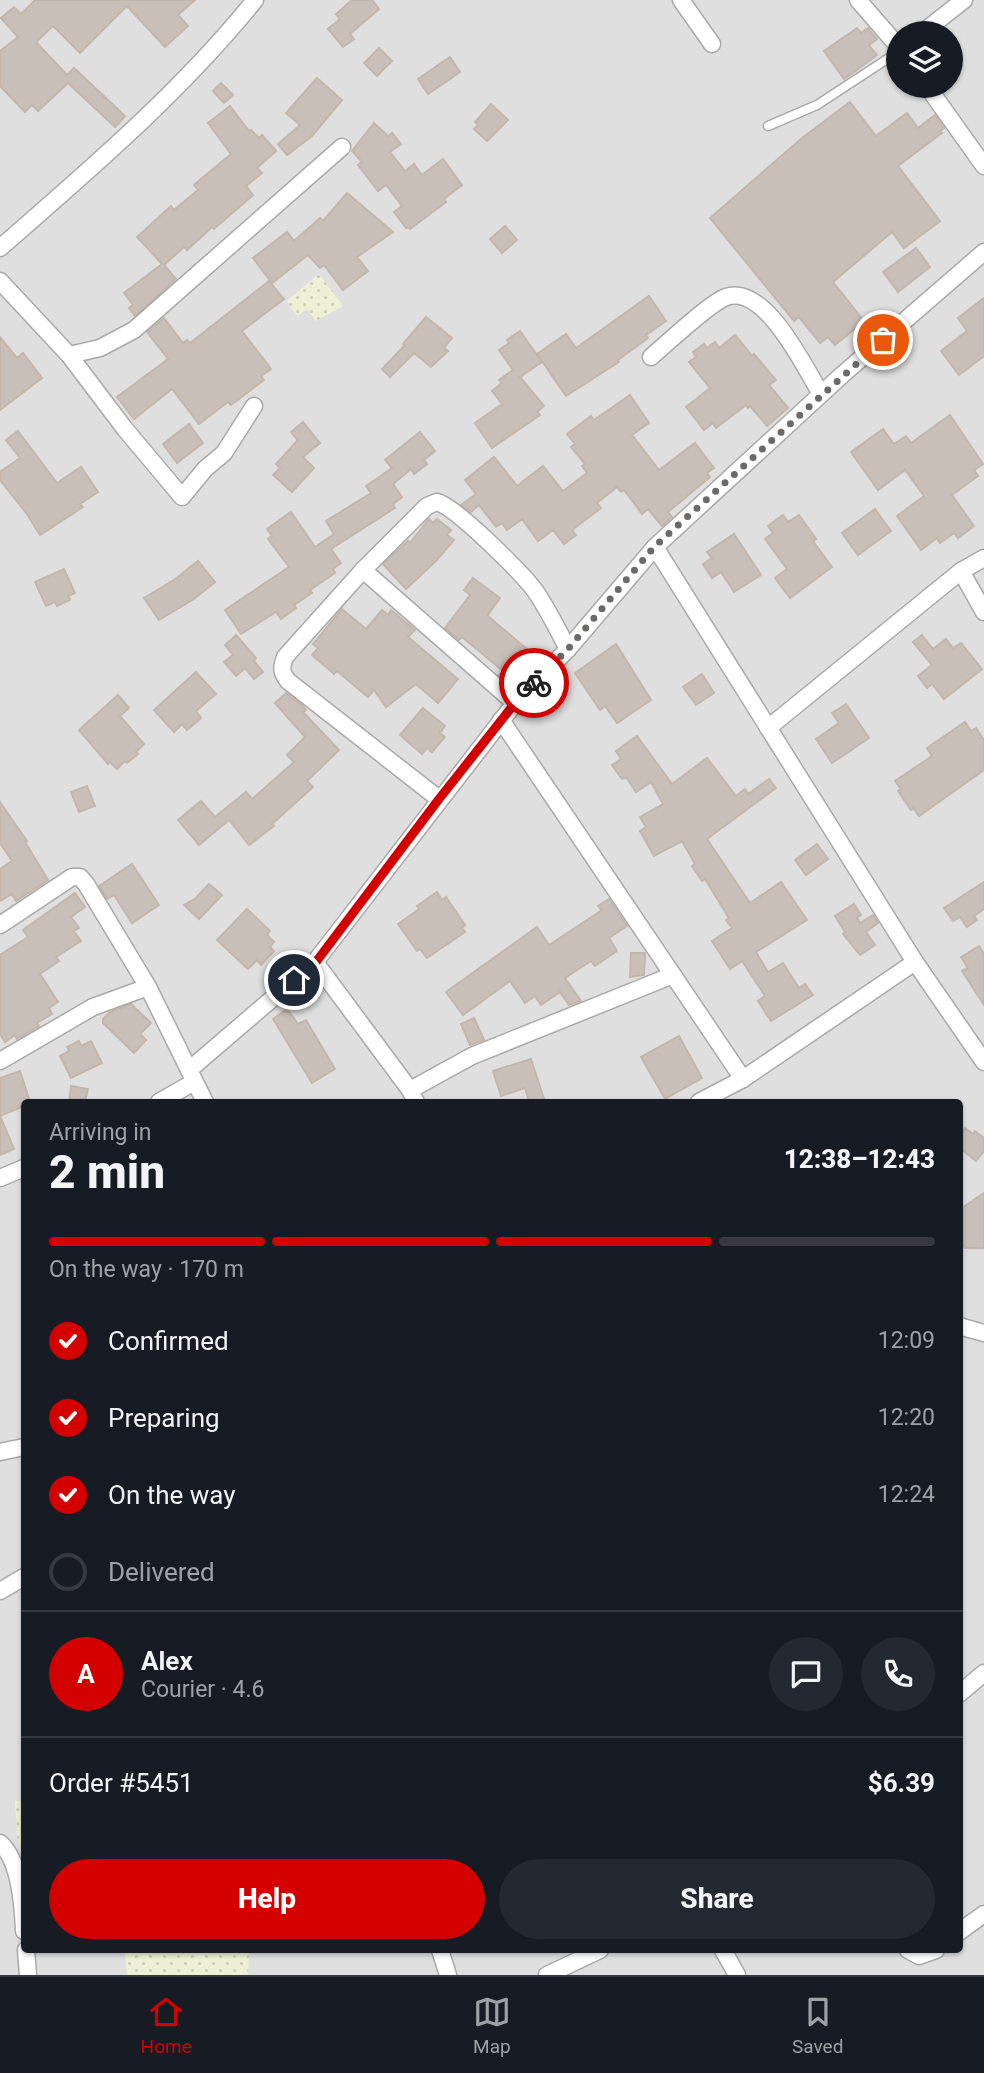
<!DOCTYPE html>
<meta charset="utf-8">
<style>
body{margin:0;font-family:Roboto,sans-serif;background:#242831;color:#f1f3f6;height:100vh;display:flex;flex-direction:column;font-size:26px;white-space:nowrap}
*{box-sizing:border-box;margin:0}
p{font-size:23px;color:#9ea1a6}
.icon{flex:none;width:38px;height:38px;fill:none;stroke:currentColor;stroke-width:2;stroke-linecap:round;stroke-linejoin:round}
.map{position:relative;flex:1;overflow:hidden}
.side{position:absolute;left:21px;top:1099px;width:942px;height:854px;display:flex;flex-direction:column;background:#171b24;border-radius:7px;box-shadow:0 2px 5px #0004}
.side>*{flex:none}
.controls{position:absolute;left:886px;top:21px;display:grid;gap:14px}
.controls a{display:grid;place-items:center;width:77px;height:77px;border-radius:50%;background:#171b24;box-shadow:0 2px 5px #0004;font-size:35px}
.pin{position:absolute;display:grid;place-items:center;width:60px;height:60px;color:#fff;margin:-30px;border:4px solid #fff;border-radius:50%;box-shadow:0 2px 7px #0007}
.courier{position:absolute;display:grid;place-items:center;width:70px;height:70px;margin:-35px;border:5px solid #d40000;border-radius:50%;background:#fff;color:#222;box-shadow:0 2px 9px #0007}
.head em{font-style:normal;font-weight:800}
.head div{display:flex;flex-direction:column-reverse}
.head{display:flex;align-items:center;justify-content:space-between;height:119px;padding:0 28px}
h1{font-size:46px;font-weight:800;line-height:52px}
.bar{display:grid;grid-template-columns:repeat(4,1fr);gap:10px 7px;align-content:center;height:84px;padding:0 28px}
.bar i{height:9px;border-radius:5px;background:#363941}
.bar .active{background:#d40000}
.bar p{grid-column:span 4}
.line{display:flex;align-items:center;gap:18px;padding:0 28px;border-top:2px solid #363941}
.line div{flex:1}
.round{display:grid;place-items:center;flex:none;width:74px;height:74px;border-radius:37px;background:#242831}
ol{padding:0 28px;list-style:none}
li{display:flex;align-items:center;gap:21px;height:77px}
li p{margin-inline-start:auto}
li .icon{padding:7px;border-radius:50%;background:#d40000;color:#fff;stroke-width:4}
li:last-child{color:#9ea1a6}
li i{width:38px;height:38px;border:4px solid #363941;border-radius:50%}
.button{display:flex;gap:14px;margin-top:auto;padding:14px 28px}
.button a{flex:1;height:80px;border-radius:42px;background:#d40000;color:#fff;font-size:28px;font-weight:800;line-height:80px;text-align:center}
.button a+a{background:#242831;color:#f1f3f6}
.tab-bar{display:flex;justify-content:space-around;align-items:center;height:98px;border-top:2px solid #363941;background:#171b24;font-size:19px;color:#9ea1a6}
.tab-bar a{display:grid;justify-items:center;gap:4px}
.tab-bar .active{color:#d40000}
.map>svg:first-child{display:block}
.residential{fill:#e0dfdf;fill-rule:evenodd}
.farmland{fill:url(#farmland-dots)}
.building{fill:#c7bfb8;stroke:#c4b6ab;stroke-width:2}
.lines{fill:none;stroke-linecap:round;stroke-linejoin:round}
.lane-casing{stroke:#a9a9a9;stroke-width:11}
.street-casing{stroke:#a9a9a9;stroke-width:19}
.lane{stroke:#fff;stroke-width:8}
.street{stroke:#fff;stroke-width:16}
.done{stroke:#6b6a68;stroke-width:7;stroke-dasharray:0 12.6}
.route{stroke:#d40000;stroke-width:9}
</style>
<div class="map">
<svg width="984" height="1975" viewBox="0 0 984 1975">
<defs>
<pattern id="farmland-dots" width="8" height="8" patternUnits="userSpaceOnUse" patternTransform="scale(1.75)"><rect width="8" height="8" fill="#eef0d5"/><path d="M2 2h.1M6 6h.1" fill="none" stroke="#ccceb7" stroke-width="1.8" stroke-linecap="round"/></pattern>
</defs>
<rect width="100%" height="100%" fill="#f2efe9"/>
<!-- residential -->
<path class="residential" d="M0,0H984V1975H0ZM898,33H950V86H898ZM24,1102H959V1950H24Z"/>
<!-- farmland -->
<g class="farmland">
<polygon points="319,274 343,306 316,321 307,309 297,316 287,301"/>
<polygon points="24,1800 24,1865 17,1836 15,1801"/>
<polygon points="125,1950 249,1950 248,1975 127,1975"/>
</g>
<!-- building -->
<g class="building">
<polygon points="35,0 195,0 178,15 188,26 165,47 127,6 80,53 53,26 36,42 67,75 74,68 125,116 115,127 68,83 38,111 32,105 25,112 0,86 0,51 18,37 1,18 14,7 21,14"/>
<polygon points="352,0 372,0 379,9 350,34 354,39 343,47 328,29 340,19 336,14"/>
<polygon points="857,28 861,33 868,28 877,39 869,45 877,55 844,79 824,51"/>
<polygon points="379,48 392,61 377,76 364,63"/>
<polygon points="450,57 460,72 428,94 418,79"/>
<polygon points="317,78 342,100 312,136 287,155 278,144 300,125 286,113"/>
<polygon points="221,83 233,95 224,103 213,91"/>
<polygon points="850,102 876,136 907,113 918,128 935,115 944,128 940,131 942,133 898,166 940,221 904,248 892,232 833,282 864,321 835,345 828,337 820,343 799,317 794,321 710,218 802,138"/>
<polygon points="491,104 508,120 487,141 474,129 478,125 475,122"/>
<polygon points="230,106 249,131 251,130 259,138 262,135 276,151 257,168 262,173 246,186 253,195 214,229 212,227 187,250 184,247 164,265 176,279 135,316 129,308 133,305 124,293 162,264 137,237 171,206 174,210 198,190 194,185 231,154 208,123"/>
<polygon points="374,123 388,136 392,133 401,144 390,152 405,171 414,164 422,175 443,159 462,185 444,199 446,202 410,229 408,227 406,228 394,212 402,206 386,185 378,191 358,165 362,162 352,151"/>
<polygon points="347,193 393,232 357,257 368,271 343,290 324,265 320,268 308,255 272,283 253,258 287,232 294,241 320,218 323,221"/>
<polygon points="505,226 517,240 502,253 490,239"/>
<polygon points="916,248 930,267 898,292 883,272"/>
<polygon points="269,281 284,299 242,331 271,369 261,376 264,380 231,405 228,402 199,424 172,389 134,419 117,397 168,359 147,332 164,318 183,343 187,340 190,343"/>
<polygon points="649,296 666,321 646,335 648,338 618,360 619,362 566,396 537,354 566,334 576,348"/>
<polygon points="984,298 984,356 959,375 941,351 967,331 958,318"/>
<polygon points="426,317 452,338 444,348 448,351 431,367 414,353 390,377 382,369 405,345 403,344"/>
<polygon points="520,331 542,362 520,377 544,406 537,412 540,415 492,448 475,423 502,404 492,391 502,383 499,380 513,370 499,350 509,343 507,340"/>
<polygon points="735,335 752,356 754,354 776,380 769,385 788,408 767,426 750,406 748,408 746,405 716,428 713,423 704,430 686,407 710,388 689,362 696,357 693,352 704,344 707,348 715,342 719,348"/>
<polygon points="0,337 17,358 23,353 42,378 0,410"/>
<polygon points="630,395 649,423 632,435 659,470 695,443 714,468 707,473 710,477 668,512 672,517 662,526 648,509 642,514 624,490 621,492 617,487 597,503 601,508 572,530 576,535 564,544 553,530 538,541 522,519 507,530 502,523 496,527 479,505 471,512 461,505 476,494 465,480 494,457 517,486 543,466 563,491 587,473 582,466 585,464 571,447 575,444 567,434 591,416 594,420"/>
<polygon points="950,415 983,464 974,470 978,476 952,495 974,526 958,538 954,533 940,543 937,538 921,550 897,516 924,496 905,470 878,490 851,452 883,429 894,444 906,436 911,443"/>
<polygon points="303,422 320,443 303,457 314,468 292,492 273,475 280,468 276,464 298,440 291,432"/>
<polygon points="189,424 203,443 177,463 163,444"/>
<polygon points="18,431 57,483 81,467 98,492 80,504 83,507 40,535 27,514 0,480 0,472 20,458 6,440"/>
<polygon points="420,432 435,451 424,460 427,464 414,474 411,469 393,484 402,497 393,504 395,508 331,549 341,563 333,569 335,573 310,590 312,593 294,605 296,608 281,619 276,612 241,634 225,610 289,567 268,539 272,536 267,529 291,512 315,547 334,534 326,521 371,493 366,486 392,468 385,460"/>
<polygon points="875,509 891,531 858,555 842,533"/>
<polygon points="783,515 788,522 799,515 816,539 813,541 832,567 790,598 775,578 787,569 765,539 773,533 768,526"/>
<polygon points="429,519 433,523 437,519 451,530 447,535 454,540 436,561 406,589 383,564 408,541 410,543"/>
<polygon points="734,534 761,575 734,592 721,572 712,578 703,564 712,558 707,552"/>
<polygon points="198,561 215,582 194,599 159,620 144,598 174,580"/>
<polygon points="64,569 75,593 68,596 70,600 57,606 55,602 46,606 35,582"/>
<polygon points="473,578 500,598 488,615 489,617 534,655 509,684 499,675 503,671 462,637 459,640 445,628 470,595 464,590"/>
<polygon points="342,609 366,629 382,610 388,615 391,610 415,630 408,637 458,679 438,703 416,684 386,707 374,690 368,697 337,671 334,674 312,655 318,648 313,644"/>
<polygon points="236,635 256,658 254,661 263,672 254,679 245,668 236,676 224,662 233,655 225,645"/>
<polygon points="922,635 933,649 946,639 953,648 961,643 982,669 944,699 932,684 927,688 918,676 932,665 913,642"/>
<polygon points="616,644 651,700 617,723 605,706 600,710 575,673"/>
<polygon points="196,672 216,694 196,711 201,718 187,730 182,724 174,732 154,710"/>
<polygon points="702,674 714,693 696,705 683,687"/>
<polygon points="286,693 302,705 306,710 303,712 339,750 307,781 313,787 272,824 274,826 249,845 229,820 199,845 178,820 201,801 215,817 246,792 252,799 294,762 287,755 305,737 275,703"/>
<polygon points="118,695 129,708 120,716 144,744 136,752 138,754 127,763 125,761 117,769 110,762 108,764 79,730"/>
<polygon points="846,704 869,738 832,763 816,739 839,723 832,713"/>
<polygon points="423,708 445,726 440,733 445,737 432,752 427,748 422,754 400,735"/>
<polygon points="965,722 971,731 976,728 984,740 984,770 919,816 913,808 911,810 898,791 901,789 895,781 932,756 927,748"/>
<polygon points="637,736 672,784 707,758 736,796 745,789 748,794 769,779 776,788 707,839 750,903 781,882 807,920 756,952 768,972 783,963 799,988 805,984 813,995 771,1021 758,1001 765,996 742,961 730,969 712,941 732,928 726,920 729,918 705,879 702,881 692,866 695,864 682,841 654,856 640,831 646,827 640,817 663,804 651,782 636,792 626,777 622,779 612,765 621,759 616,751"/>
<polygon points="87,786 95,806 79,812 71,792"/>
<polygon points="0,802 27,841 25,842 48,880 16,901 12,894 0,901 0,869 12,861 0,843"/>
<polygon points="817,844 828,859 806,875 795,860"/>
<polygon points="132,864 159,905 132,923 114,895 107,899 99,886"/>
<polygon points="984,882 984,909 974,916 977,920 967,927 960,917 953,921 944,908"/>
<polygon points="209,884 222,895 199,919 184,905 195,899"/>
<polygon points="437,892 442,900 446,897 465,925 462,928 465,932 427,958 420,949 417,951 398,924 419,909 417,906"/>
<polygon points="75,893 85,907 71,917 79,928 74,931 81,941 56,957 59,961 40,974 58,1002 49,1008 52,1014 37,1023 39,1026 17,1039 15,1035 5,1042 0,1034 0,955 28,937 23,930"/>
<polygon points="609,899 627,926 609,938 617,951 595,966 591,961 565,978 581,1001 569,1005 560,992 541,1005 535,996 525,1003 510,981 463,1015 446,992 537,927 549,945 602,910 598,906"/>
<polygon points="854,904 861,915 857,917 860,923 873,915 878,923 866,932 875,945 860,955 843,934 845,932 835,916"/>
<polygon points="247,909 270,931 267,935 274,942 270,947 274,951 261,965 257,960 248,969 217,940"/>
<polygon points="979,946 984,954 984,1005 962,971 968,968 961,957"/>
<polygon points="631,953 645,953 644,975 630,977"/>
<polygon points="131,1004 151,1023 140,1034 146,1040 134,1053 103,1023 103,1019 110,1012"/>
<polygon points="287,1009 298,1024 306,1020 335,1069 312,1083 273,1019"/>
<polygon points="474,1018 484,1040 470,1045 461,1024"/>
<polygon points="679,1036 702,1078 665,1099 641,1057"/>
<polygon points="79,1041 81,1046 91,1041 102,1063 71,1078 60,1056 69,1051 67,1047"/>
<polygon points="531,1059 545,1102 529,1102 525,1088 501,1096 493,1071"/>
<polygon points="20,1071 30,1102 24,1102 24,1106 0,1116 0,1078"/>
<polygon points="71,1086 88,1089 85,1102 69,1102"/>
<polygon points="0,1116 14,1149 0,1155"/>
<polygon points="965,1128 973,1134 975,1131 984,1138 984,1151 976,1161 959,1147 959,1137"/>
<polygon points="984,1193 984,1248 965,1248 959,1239 959,1210"/>
</g>
<g class="lines">
<defs>
<polyline id="lane" points="768,126 817,105 898,52"/>
<g id="street">
<polyline points="681,0 712,44"/>
<polyline points="858,0 898,46"/>
<polyline points="922,33 964,0"/>
<polyline points="927,86 984,166"/>
<path d="M0,248C89,170 180,93 255,0"/>
<polyline points="0,281 69,355 125,429 182,497 205,469 224,453 254,406"/>
<polyline points="69,355 100,348 134,330 342,147"/>
<path d="M651,357C666,344 710,303 726,297C765,283 805,368 821,394"/>
<polyline points="655,547 915,962 984,1062"/>
<polyline points="363,570 515,703"/>
<polyline points="961,571 984,612"/>
<polyline points="501,720 743,1079"/>
<polyline points="768,728 961,571 984,558"/>
<path d="M439,799L288,681C281,672 281,668 285,657L363,570L427,506L437,502C456,507 523,574 536,592C548,610 558,630 568,649"/>
<polyline points="0,925 72,877 80,877 86,884 148,987 189,1070"/>
<polyline points="315,962 410,1090 416,1102"/>
<polyline points="0,1061 93,1007 148,987"/>
<polyline points="410,1090 472,1056 673,975"/>
<polyline points="159,1102 194,1082"/>
<polyline points="205,1102 189,1070 315,962 515,703 568,649 655,547 842,375 984,252"/>
<polyline points="699,1102 743,1079 915,962"/>
<polyline points="0,1178 24,1168"/>
<polyline points="959,1326 984,1333"/>
<polyline points="0,1452 24,1447"/>
<polyline points="0,1591 24,1577"/>
<polyline points="959,1694 984,1673"/>
<path d="M0,1843C20,1860 23,1906 24,1931"/>
<polyline points="959,1932 984,1914"/>
<polyline points="26,1950 28,1975"/>
<polyline points="440,1950 448,1975"/>
<polyline points="723,1950 737,1975"/>
<polyline points="908,1950 919,1956 936,1950"/>
<polyline points="547,1975 600,1950"/>
</g>
</defs>
<!-- lane casing -->
<use href="#lane" class="lane-casing"/>
<!-- street casing -->
<use href="#street" class="street-casing"/>
<!-- lane -->
<use href="#lane" class="lane"/>
<!-- street -->
<use href="#street" class="street"/>
</g>
<g class="lines">
<!-- done -->
<polyline class="done" points="534,683 568,649 654,547 883,340"/>
<!-- route -->
<polyline class="route" points="294,980 316,962 439,799 515,703 534,683"/>
</g>
</svg>
<div class="controls">
<a><svg class="icon" aria-label="layers" viewBox="0 0 24 24"><path d="M12 4l9 5-9 5-9-5zM3 14l9 5 9-5"/></svg></a>
</div>
<div class="pin" style="left:883px;top:340px;background:#ea580c"><svg class="icon" aria-label="bag" viewBox="0 0 24 24"><path d="M5 8h14l-1 12H6zM9 8a3 3 0 0 1 6 0"/></svg></div>
<div class="pin" style="left:294px;top:980px;background:#1f2937"><svg class="icon" aria-label="home" viewBox="0 0 24 24"><path d="M3 11l9-7 9 7M6 9v11h12V9"/></svg></div>
<div class="courier" style="left:534px;top:683px"><svg class="icon" aria-label="bike" viewBox="0 0 24 24"><circle cx="6" cy="16" r="4"/><circle cx="18" cy="16" r="4"/><path d="M6 16l4-8h5l3 8M10 8l3 8H6M13 5h3"/></svg></div>
<section class="side">
<div class="head"><div><h1>2 min</h1><p>Arriving in</p></div><em>12:38–12:43</em></div>
<div class="bar"><i class="active"></i><i class="active"></i><i class="active"></i><i></i><p>On the way · 170 m</p></div>
<ol>
<li><svg class="icon" aria-label="check" viewBox="0 0 24 24"><path d="M5 12l5 5 9-10"/></svg>Confirmed<p>12:09</p></li>
<li><svg class="icon" aria-label="check" viewBox="0 0 24 24"><path d="M5 12l5 5 9-10"/></svg>Preparing<p>12:20</p></li>
<li><svg class="icon" aria-label="check" viewBox="0 0 24 24"><path d="M5 12l5 5 9-10"/></svg>On the way<p>12:24</p></li>
<li><i></i>Delivered</li>
</ol>
<div class="line" style="height:126px"><b class="round" style="background:#d40000;color:#fff">A</b><div><b>Alex</b><p>Courier · 4.6</p></div><a class="round"><svg class="icon" aria-label="chat" viewBox="0 0 24 24"><path d="M4 5h16v11H9l-5 4z"/></svg></a><a class="round"><svg class="icon" aria-label="phone" viewBox="0 0 24 24"><path d="M5 4h4l2 5-3 2q2 4 5 5l2-3 5 2v4C11 20 4 13 5 4z"/></svg></a></div>
<div class="line" style="height:91px"><div>Order #5451</div><b>$6.39</b></div>
<div class="button"><a>Help</a><a>Share</a></div>
</section>
</div>
<nav class="tab-bar">
<a class="active"><svg class="icon" aria-label="home" viewBox="0 0 24 24"><path d="M3 11l9-7 9 7M6 9v11h12V9"/></svg>Home</a>
<a><svg class="icon" aria-label="map" viewBox="0 0 24 24"><path d="M3 6l6-2 6 2 6-2v14l-6 2-6-2-6 2zM9 4v14M15 6v14"/></svg>Map</a>
<a><svg class="icon" aria-label="saved" viewBox="0 0 24 24"><path d="M7 4h10v16l-5-4-5 4z"/></svg>Saved</a>
</nav>
